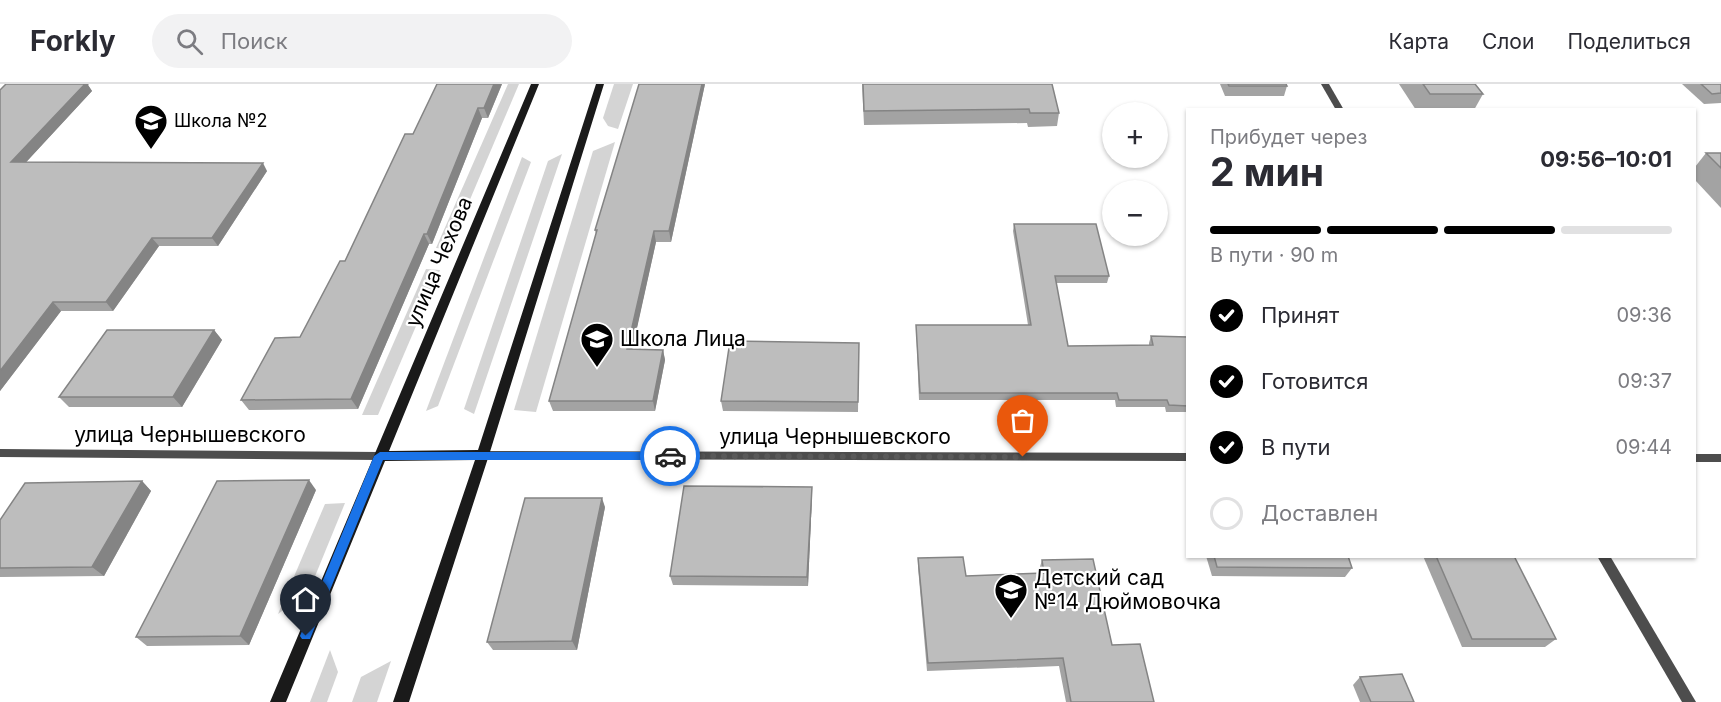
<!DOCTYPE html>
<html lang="ru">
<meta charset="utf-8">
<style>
body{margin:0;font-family:Inter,sans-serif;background:#f2f2f3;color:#2b2b33;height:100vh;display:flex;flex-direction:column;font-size:22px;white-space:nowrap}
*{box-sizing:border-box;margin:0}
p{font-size:20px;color:#7c7c81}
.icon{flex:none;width:33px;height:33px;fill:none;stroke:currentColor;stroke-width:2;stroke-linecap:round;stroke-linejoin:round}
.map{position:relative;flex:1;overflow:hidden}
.sheet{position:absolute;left:1186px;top:24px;width:510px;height:450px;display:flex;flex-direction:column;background:#fff;border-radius:0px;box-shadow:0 2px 4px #0004}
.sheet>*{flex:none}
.fabs{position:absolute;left:1102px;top:18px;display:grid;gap:12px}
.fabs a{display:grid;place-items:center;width:66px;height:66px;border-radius:50%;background:#fff;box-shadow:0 2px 4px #0004;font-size:30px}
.pin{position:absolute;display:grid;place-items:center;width:51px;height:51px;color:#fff;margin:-62px -26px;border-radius:50% 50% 50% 0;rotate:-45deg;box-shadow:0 0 6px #0007}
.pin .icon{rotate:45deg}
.courier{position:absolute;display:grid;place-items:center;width:60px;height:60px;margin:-30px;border:4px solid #1a73e8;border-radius:50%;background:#fff;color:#222;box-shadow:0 2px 8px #0007}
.summary em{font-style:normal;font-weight:700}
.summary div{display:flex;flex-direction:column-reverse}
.summary{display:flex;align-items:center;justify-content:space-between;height:102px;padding:0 24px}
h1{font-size:39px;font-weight:700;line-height:45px}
.bar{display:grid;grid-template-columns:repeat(4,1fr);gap:9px 6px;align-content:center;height:72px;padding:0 24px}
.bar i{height:8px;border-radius:4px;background:#e1e1e2}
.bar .on{background:#000}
.bar p{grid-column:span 4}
ol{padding:0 24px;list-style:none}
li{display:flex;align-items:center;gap:18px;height:66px}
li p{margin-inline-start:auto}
li .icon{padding:6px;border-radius:50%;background:#000;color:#fff;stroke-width:4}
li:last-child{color:#7c7c81}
li i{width:33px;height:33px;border:3px solid #e1e1e2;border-radius:50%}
header{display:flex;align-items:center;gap:36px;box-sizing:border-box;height:84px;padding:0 30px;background:#fff;border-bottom:2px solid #e1e1e2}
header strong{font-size:28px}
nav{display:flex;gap:33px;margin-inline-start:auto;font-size:21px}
.search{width:420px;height:54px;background:#f2f2f3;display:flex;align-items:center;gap:15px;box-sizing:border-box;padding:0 21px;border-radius:33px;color:#7c7c81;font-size:22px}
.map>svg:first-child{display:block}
.green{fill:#d4d4d4}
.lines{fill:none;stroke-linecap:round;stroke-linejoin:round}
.tertiary{fill:#4d4d4d;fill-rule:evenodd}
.secondary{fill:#1a1a1a;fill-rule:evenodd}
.wall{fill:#a3a3a3}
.shaded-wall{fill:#848484}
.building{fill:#bdbdbd;stroke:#848484;stroke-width:1.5}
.route{fill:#1a73e8}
.done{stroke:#595959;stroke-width:6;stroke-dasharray:0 10.8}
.labels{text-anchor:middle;stroke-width:4.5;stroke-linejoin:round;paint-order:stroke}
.far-poi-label{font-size:18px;fill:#000;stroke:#fff;text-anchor:start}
.street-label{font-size:21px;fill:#000;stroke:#fff}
.poi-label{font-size:21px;fill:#000;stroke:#fff;text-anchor:start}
</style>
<header>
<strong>Forkly</strong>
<div class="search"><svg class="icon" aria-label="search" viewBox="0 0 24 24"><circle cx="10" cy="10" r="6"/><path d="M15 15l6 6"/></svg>Поиск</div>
<nav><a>Карта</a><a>Слои</a><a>Поделиться</a></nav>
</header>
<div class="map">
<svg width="1721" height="618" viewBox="0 0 1721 618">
<rect width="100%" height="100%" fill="#fff"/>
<!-- green -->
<g class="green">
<polygon points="508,0 519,0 449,165 436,164"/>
<polygon points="614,0 633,0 618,45 608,42 603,34"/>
<polygon points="615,58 536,328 514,326 593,67"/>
<polygon points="562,70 474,330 464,325 548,77"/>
<polygon points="522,73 531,78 438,322 426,327"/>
<polygon points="426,185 440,186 378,331 362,331"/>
<polygon points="345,419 309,507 278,530 325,420"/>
<polygon points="330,566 338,588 327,618 310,618"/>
<polygon points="391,577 377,618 352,618 361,593"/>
</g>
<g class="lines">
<!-- tertiary -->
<g class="tertiary">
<polygon points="1321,0 1329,0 1344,26 1336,26"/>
<polygon points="0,365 380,368 384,369 386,372 384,375 380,376 0,373"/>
<polygon points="483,367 1188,369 1188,377 483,375 479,374 477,371 479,368"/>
<rect x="1695" y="370" width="26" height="8"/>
<polygon points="1597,472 1610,472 1696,618 1682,618"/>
</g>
<!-- secondary -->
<polygon class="secondary" points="531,0 539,0 389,367 478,366 596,0 604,0 489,371 409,618 393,618 475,376 385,377 286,618 270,618"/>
</g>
<!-- wall -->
<g class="wall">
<polygon points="502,0 488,34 482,34 432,160 429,160 358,325 249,326 241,316 300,253 345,177 413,50"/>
<polygon points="705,0 671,158 656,158 632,265 663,266 665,276 655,327 553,327 549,317 596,150 595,146"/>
<polygon points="862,0 1052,0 1059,29 1057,42 1028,43 1027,39 864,41"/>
<polygon points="1220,0 1286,0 1287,2 1284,12 1225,12"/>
<polygon points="1399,0 1475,0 1483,10 1474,26 1416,26"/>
<polygon points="1682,0 1721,0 1721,19 1704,20"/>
<polygon points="88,1 92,7 26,78 267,87 218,162 159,162 113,227 61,227 0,307 0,6"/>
<polygon points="1706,69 1721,69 1721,124 1695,96 1695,83"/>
<polygon points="1014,140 1109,192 1107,199 1056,199 1068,262 1149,261 1149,259 1151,252 1188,253 1188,328 1166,328 1165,323 1116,323 1115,316 919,316 916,241 1028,241 1013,147"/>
<polygon points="214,246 222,256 182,323 69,323 59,313"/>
<polygon points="859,259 858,328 723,327 721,317"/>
<polygon points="142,397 151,407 104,492 0,493 0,436"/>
<polygon points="812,403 812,412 808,502 673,501 670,492"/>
<polygon points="316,406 249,561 147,562 136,553"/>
<polygon points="605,423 577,566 493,566 487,558"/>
<polygon points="1206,472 1348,472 1352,484 1345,493 1212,492"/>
<polygon points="1423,472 1514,472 1556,555 1545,563 1462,563"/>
<polygon points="918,474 966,492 1040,489 1039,486 1042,476 1112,561 1154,618 1066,618 1059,582 927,587 918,483"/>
<polygon points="1360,593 1414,618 1360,618 1353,601"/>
</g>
<!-- shaded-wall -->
<g class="shaded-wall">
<polygon points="78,0 89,0 88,1 92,7 18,87 11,78"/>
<polygon points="494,0 502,0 488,34 484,24"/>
<polygon points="702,0 705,0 671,158 669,147"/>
<polygon points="478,24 482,34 432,160 427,150"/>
<polygon points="263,79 267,87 218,162 212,154"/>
<polygon points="654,147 656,158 630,276 627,265"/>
<polygon points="424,150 429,160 358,325 351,315"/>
<polygon points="152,154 159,162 113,227 106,218"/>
<polygon points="53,218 61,227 0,307 0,287"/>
<polygon points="214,246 222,256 182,323 173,313"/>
<polygon points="663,266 665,276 655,327 653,317"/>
<polygon points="309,396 316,406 249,561 240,552"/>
<polygon points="142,397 151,407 104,492 92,483"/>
<polygon points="812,403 812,412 808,502 807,493"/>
<polygon points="602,414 605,423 577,566 572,557"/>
</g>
<!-- building -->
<g class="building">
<polygon points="6,0 85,0 11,78 263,79 212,154 152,154 106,218 53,218 0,287 0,6"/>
<polygon points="437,0 494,0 484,24 478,24 427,150 424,150 351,315 241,316 275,254 300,253 340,177 345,177 405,50 413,50"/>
<polygon points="639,0 702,0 669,147 654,147 627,265 663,266 653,317 549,317 597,146 595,146"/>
<polygon points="863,0 1052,0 1059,29 1030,29 1029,25 864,27"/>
<polygon points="1228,0 1286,0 1287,2 1229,2"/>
<polygon points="1423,0 1475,0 1483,10 1430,10"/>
<polygon points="1701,0 1721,0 1721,9 1712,10"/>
<polygon points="1706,69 1721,69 1721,84"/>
<polygon points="1014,140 1096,140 1109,192 1055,192 1068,262 1153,261 1151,252 1188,253 1188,322 1169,321 1167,316 1119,316 1117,309 920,309 916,241 1031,241"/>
<polygon points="107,246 214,246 173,313 59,313"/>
<polygon points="730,257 859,259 858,318 721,317"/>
<polygon points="309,396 240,552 136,553 217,397"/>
<polygon points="142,397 92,483 0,484 0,436 25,399"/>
<polygon points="684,402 812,403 807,493 670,492"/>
<polygon points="525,414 602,414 572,557 487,558"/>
<polygon points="1214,472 1348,472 1352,484 1217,483"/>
<polygon points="1436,472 1514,472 1556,555 1472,555"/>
<polygon points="963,473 966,492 1044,489 1042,476 1093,475 1112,561 1140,560 1154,618 1071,618 1063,574 928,579 918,474"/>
<polygon points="1402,590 1414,618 1371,618 1360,593"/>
</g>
<!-- route -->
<polygon class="route" points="380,368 670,368 675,372 670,376 383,376 310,555 302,555 300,552 374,372"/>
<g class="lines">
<!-- done -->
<polyline class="done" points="670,372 1023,373"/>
</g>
<!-- icons -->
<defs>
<symbol id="school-pin" viewBox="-11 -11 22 30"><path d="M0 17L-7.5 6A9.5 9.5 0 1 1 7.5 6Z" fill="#000" stroke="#fff"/><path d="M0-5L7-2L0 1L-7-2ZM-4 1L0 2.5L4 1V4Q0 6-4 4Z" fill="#fff"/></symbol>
</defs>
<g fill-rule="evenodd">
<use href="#school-pin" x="132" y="18" width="38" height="52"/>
<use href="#school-pin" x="578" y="236" width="38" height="52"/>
<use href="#school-pin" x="992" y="487" width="38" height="52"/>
</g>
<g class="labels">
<!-- far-poi labels -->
<g class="far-poi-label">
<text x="174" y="43">Школа №2</text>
</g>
<!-- street labels -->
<g class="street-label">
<text transform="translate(439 178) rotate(-67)" y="7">улица Чехова</text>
<text x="190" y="358">улица Чернышевского</text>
<text x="835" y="360">улица Чернышевского</text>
</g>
<!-- poi labels -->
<g class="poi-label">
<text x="620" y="262">Школа Лица</text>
<text x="1034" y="501">Детский сад<tspan x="1034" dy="24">№14 Дюймовочка</tspan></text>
</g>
</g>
</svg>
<div class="fabs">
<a>+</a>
<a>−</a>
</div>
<div class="pin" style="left:1023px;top:373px;background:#ea580c"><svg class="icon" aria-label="bag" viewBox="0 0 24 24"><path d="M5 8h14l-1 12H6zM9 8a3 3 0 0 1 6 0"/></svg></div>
<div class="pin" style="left:306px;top:552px;background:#1f2937"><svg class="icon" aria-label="home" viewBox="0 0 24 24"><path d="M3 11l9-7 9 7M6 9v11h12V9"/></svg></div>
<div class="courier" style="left:670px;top:372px"><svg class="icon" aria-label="car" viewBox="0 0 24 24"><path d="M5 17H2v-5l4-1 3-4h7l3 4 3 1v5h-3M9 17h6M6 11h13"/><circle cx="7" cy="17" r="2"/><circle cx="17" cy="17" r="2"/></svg></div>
<section class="sheet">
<div class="summary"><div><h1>2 мин</h1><p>Прибудет через</p></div><em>09:56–10:01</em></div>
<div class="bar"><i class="on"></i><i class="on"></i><i class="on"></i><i></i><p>В пути · 90 m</p></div>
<ol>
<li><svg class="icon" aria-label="check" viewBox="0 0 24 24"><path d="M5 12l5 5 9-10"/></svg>Принят<p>09:36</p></li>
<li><svg class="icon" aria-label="check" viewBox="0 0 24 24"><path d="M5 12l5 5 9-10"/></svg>Готовится<p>09:37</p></li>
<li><svg class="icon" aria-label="check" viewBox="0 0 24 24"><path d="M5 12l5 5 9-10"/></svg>В пути<p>09:44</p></li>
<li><i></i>Доставлен</li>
</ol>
</section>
</div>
